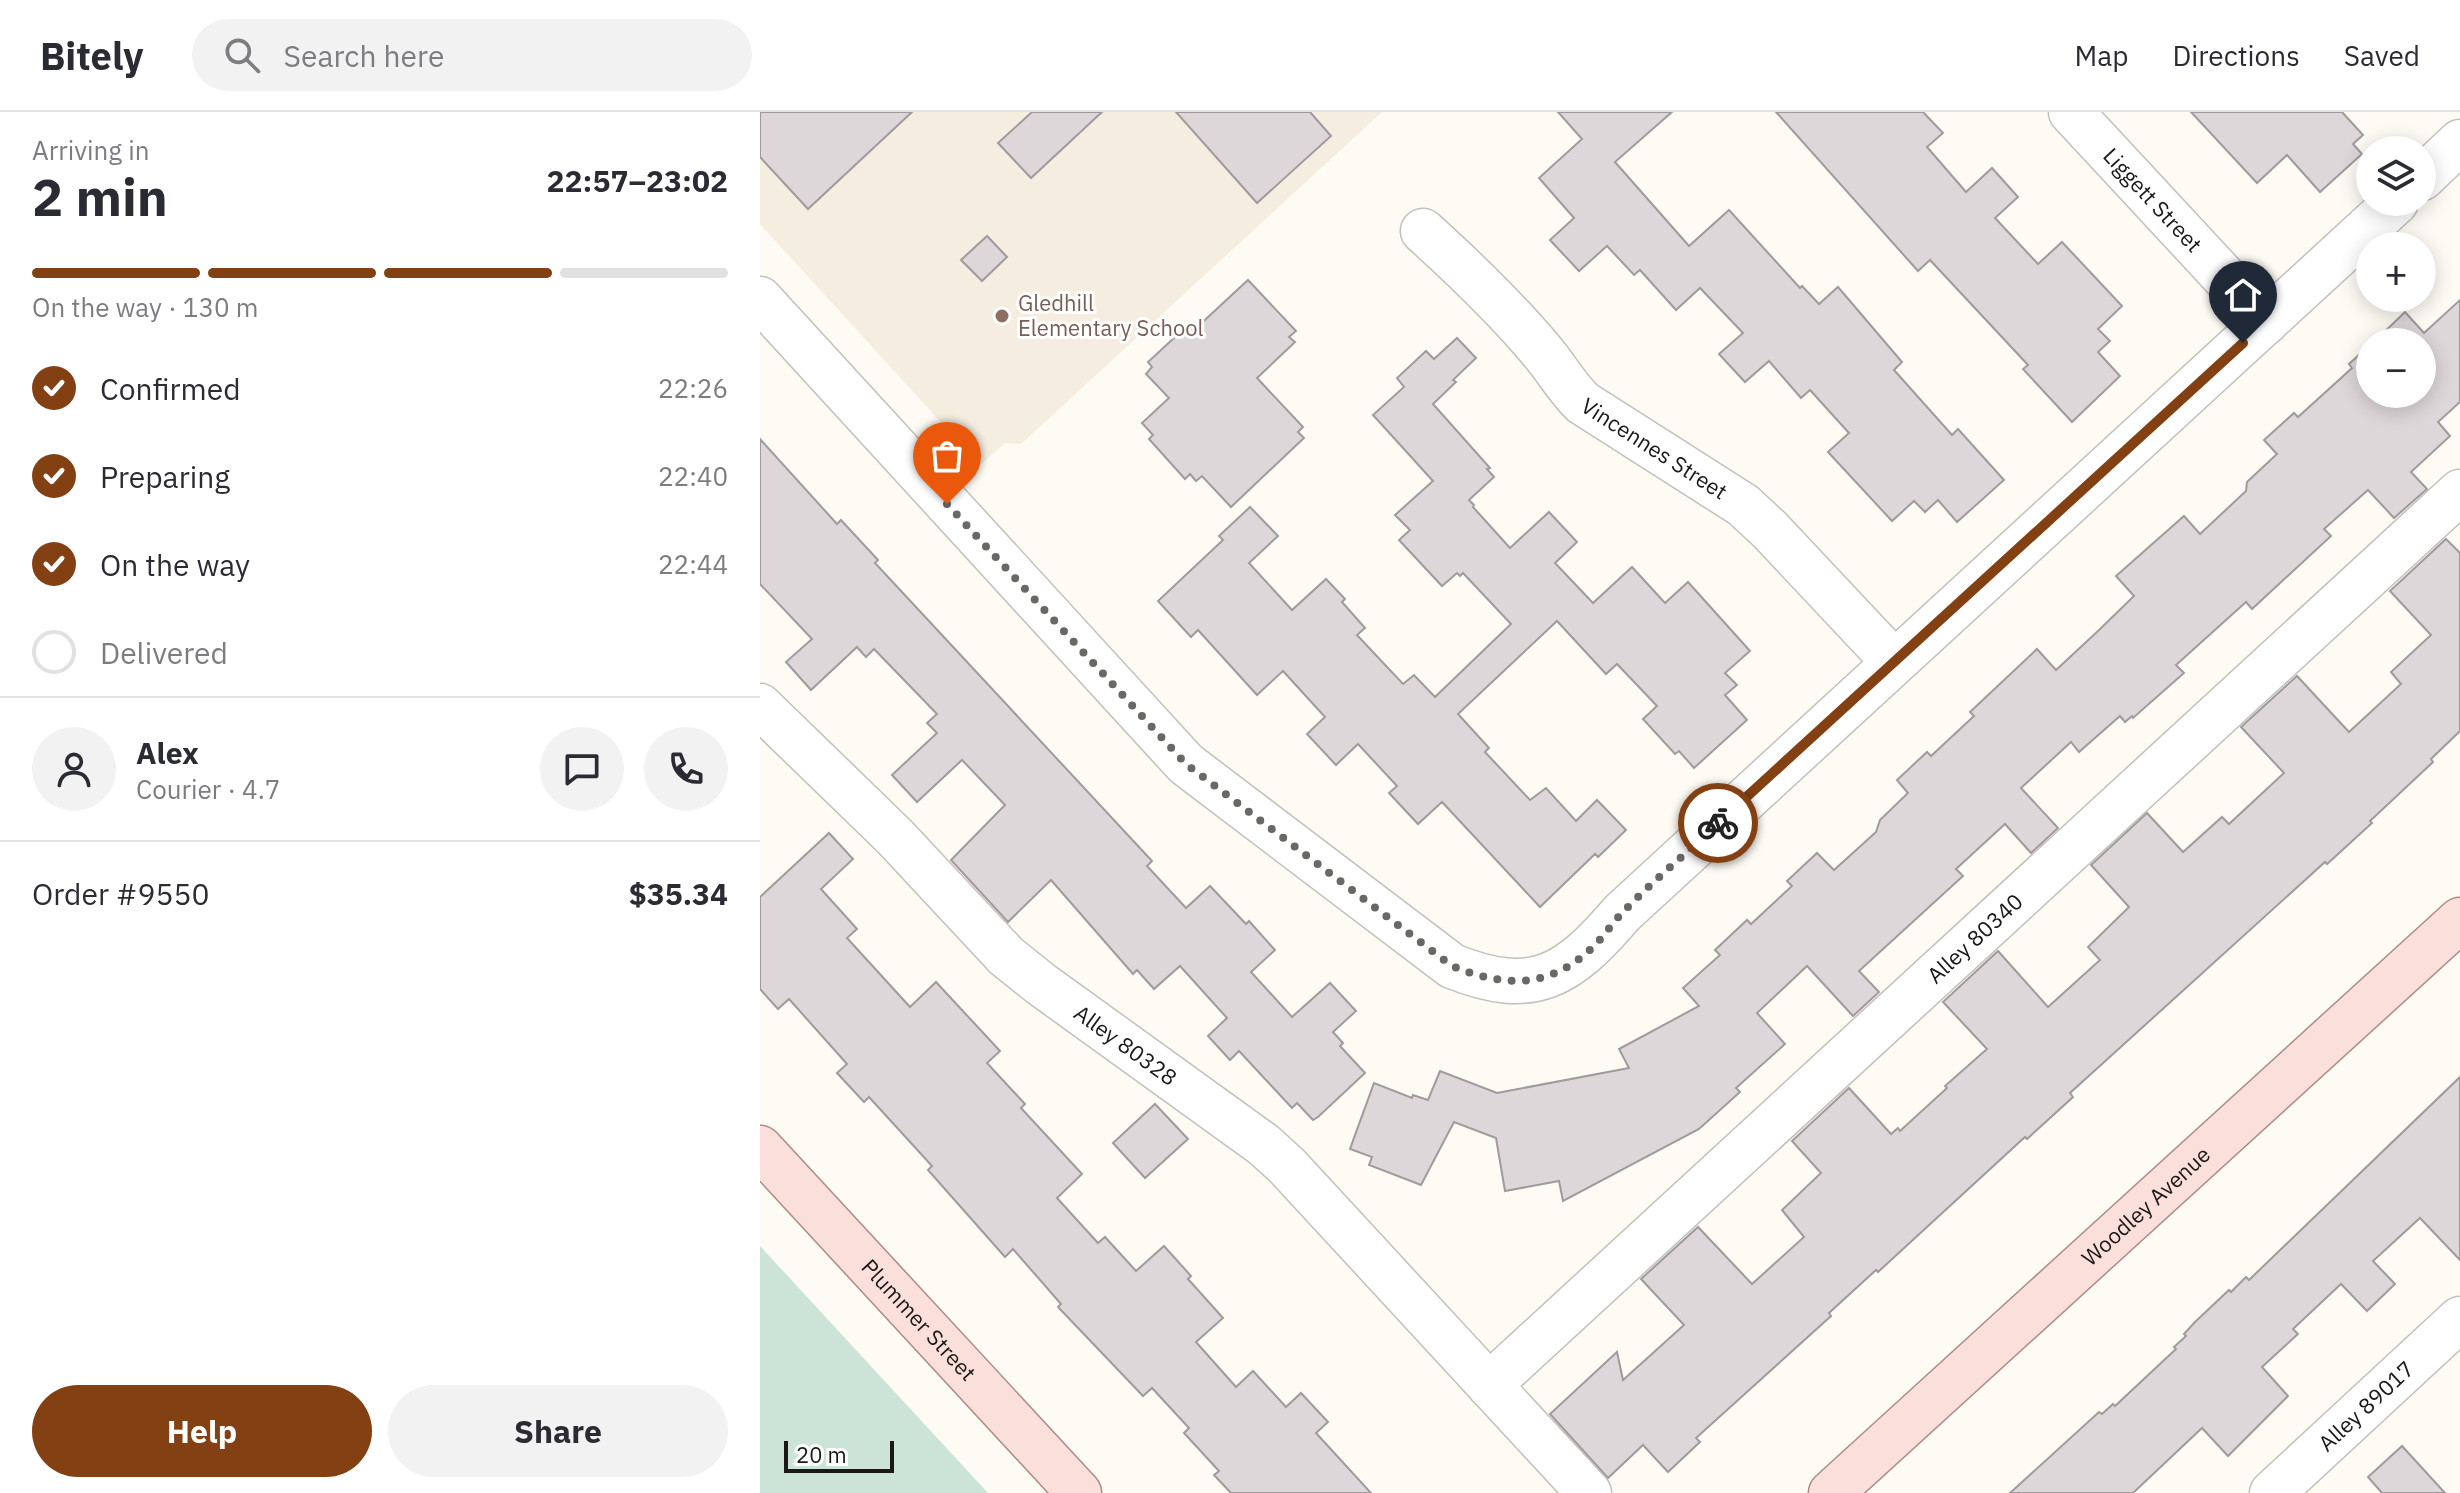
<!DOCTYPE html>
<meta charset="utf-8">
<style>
body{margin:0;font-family:"IBM Plex Sans",sans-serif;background:#f2f2f3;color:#2b2b33;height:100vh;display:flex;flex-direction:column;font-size:30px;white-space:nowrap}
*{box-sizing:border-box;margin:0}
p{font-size:26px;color:#7c7c81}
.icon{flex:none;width:44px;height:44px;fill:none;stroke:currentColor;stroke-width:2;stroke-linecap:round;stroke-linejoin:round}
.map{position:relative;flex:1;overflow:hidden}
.details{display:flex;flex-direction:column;background:#fff;width:760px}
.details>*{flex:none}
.controls{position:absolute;left:1596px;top:24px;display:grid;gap:16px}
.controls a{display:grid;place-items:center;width:80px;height:80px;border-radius:50%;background:#fff;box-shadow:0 4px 20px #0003;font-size:40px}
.scale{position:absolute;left:24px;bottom:20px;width:110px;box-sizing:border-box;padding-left:8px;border:4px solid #1a1917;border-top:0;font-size:22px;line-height:28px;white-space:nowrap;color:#1a1917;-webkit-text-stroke:6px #fff;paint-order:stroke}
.pin{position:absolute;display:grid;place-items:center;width:68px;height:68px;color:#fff;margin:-82px -34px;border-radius:50% 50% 50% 0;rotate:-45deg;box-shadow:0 0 8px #0007}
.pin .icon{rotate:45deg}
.courier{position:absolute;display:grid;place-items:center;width:80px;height:80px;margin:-40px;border:6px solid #834012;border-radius:50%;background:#fff;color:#222;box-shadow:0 2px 10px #0007}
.head em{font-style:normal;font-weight:700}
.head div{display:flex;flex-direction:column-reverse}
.head{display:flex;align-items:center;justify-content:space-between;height:136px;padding:0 32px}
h1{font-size:52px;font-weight:700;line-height:60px}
.bar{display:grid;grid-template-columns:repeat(4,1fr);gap:12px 8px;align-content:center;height:96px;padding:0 32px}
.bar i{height:10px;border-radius:6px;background:#e1e1e2}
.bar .on{background:#834012}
.bar p{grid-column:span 4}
.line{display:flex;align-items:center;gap:20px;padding:0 32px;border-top:2px solid #e1e1e2}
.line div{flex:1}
.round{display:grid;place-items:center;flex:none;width:84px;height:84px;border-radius:42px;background:#f2f2f3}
ol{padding:0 32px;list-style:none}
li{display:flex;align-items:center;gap:24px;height:88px}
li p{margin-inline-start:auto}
li .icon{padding:8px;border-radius:50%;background:#834012;color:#fff;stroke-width:4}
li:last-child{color:#7c7c81}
li i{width:44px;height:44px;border:4px solid #e1e1e2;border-radius:50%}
.cta{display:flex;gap:16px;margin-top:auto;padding:16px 32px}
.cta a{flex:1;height:92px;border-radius:48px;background:#834012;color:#fff;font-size:32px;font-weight:700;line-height:92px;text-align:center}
.cta a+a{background:#f2f2f3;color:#2b2b33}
header{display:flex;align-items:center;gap:48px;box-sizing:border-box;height:112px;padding:0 40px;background:#fff;border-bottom:2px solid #e1e1e2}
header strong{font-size:38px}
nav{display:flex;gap:44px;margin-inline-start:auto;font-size:28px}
.search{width:560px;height:72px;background:#f2f2f3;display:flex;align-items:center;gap:20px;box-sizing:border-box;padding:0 28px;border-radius:44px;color:#7c7c81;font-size:30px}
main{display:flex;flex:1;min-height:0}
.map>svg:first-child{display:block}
.built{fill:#f4ede0}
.green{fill:#cbe4d7}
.building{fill:#ded7da;stroke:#a19a9d;stroke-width:2}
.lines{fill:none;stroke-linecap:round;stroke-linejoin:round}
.minor-casing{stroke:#c3c0ba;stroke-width:47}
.major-casing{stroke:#ab8c87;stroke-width:47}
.minor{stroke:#fff;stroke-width:44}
.major{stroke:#fbdfdb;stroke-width:44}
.done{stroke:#6a6864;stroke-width:8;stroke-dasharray:0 14.4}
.route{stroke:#834012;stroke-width:10}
.education-dot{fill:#8d6e63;stroke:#fff;stroke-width:3}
.labels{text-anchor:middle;stroke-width:6;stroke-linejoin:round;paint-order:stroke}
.street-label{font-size:22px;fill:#1a1917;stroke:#fff}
.education-label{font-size:22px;fill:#785e54;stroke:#fff;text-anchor:start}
</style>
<header>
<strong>Bitely</strong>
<div class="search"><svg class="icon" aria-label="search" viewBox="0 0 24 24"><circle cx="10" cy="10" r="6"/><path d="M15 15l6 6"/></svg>Search here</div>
<nav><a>Map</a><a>Directions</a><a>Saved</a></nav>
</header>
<main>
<section class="details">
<div class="head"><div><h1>2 min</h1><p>Arriving in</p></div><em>22:57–23:02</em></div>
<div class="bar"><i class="on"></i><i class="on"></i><i class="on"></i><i></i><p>On the way · 130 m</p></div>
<ol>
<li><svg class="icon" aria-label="check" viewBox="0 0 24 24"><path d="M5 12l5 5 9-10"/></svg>Confirmed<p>22:26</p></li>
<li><svg class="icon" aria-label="check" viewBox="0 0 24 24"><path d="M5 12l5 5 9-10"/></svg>Preparing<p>22:40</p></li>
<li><svg class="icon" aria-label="check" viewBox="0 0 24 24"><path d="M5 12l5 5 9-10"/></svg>On the way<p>22:44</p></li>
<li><i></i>Delivered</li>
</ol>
<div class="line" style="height:144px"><a class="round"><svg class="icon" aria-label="person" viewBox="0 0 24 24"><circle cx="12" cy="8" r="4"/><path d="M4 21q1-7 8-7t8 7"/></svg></a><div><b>Alex</b><p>Courier · 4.7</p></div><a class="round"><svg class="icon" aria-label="chat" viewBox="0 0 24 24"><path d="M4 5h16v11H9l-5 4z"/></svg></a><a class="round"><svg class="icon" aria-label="phone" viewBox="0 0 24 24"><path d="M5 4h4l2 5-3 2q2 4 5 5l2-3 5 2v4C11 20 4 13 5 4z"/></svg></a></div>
<div class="line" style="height:104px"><div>Order #9550</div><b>$35.34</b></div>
<div class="cta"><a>Help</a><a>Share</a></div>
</section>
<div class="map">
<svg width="1700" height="1381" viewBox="0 0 1700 1381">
<rect width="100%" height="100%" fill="#fefbf4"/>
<!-- built -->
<polygon class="built" points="0,0 622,0 261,332 245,331 220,353 0,112"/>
<!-- green -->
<polygon class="green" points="0,1134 228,1381 0,1381"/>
<!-- building -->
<g class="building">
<polygon points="0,0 152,0 48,97 0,45"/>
<polygon points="272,0 342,0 271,66 238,31"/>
<polygon points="416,0 550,0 571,24 497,91"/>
<polygon points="798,0 912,0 855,50 929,134 969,98 1040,176 1042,174 1059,192 1078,175 1142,250 1134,258 1192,323 1198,317 1244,368 1197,410 1178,388 1165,400 1154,389 1132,409 1068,340 1089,321 1050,278 1041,286 1009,249 985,270 959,242 983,221 940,176 916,198 880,158 874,163 847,134 819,159 790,128 814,106 779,66 822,27"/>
<polygon points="1016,0 1163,0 1183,21 1167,35 1206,80 1232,56 1258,85 1235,106 1278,152 1302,130 1362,194 1338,217 1350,229 1338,240 1360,264 1312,310 1263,257 1268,253 1170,148 1158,159"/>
<polygon points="1431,0 1582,0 1603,23 1593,32 1602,42 1560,80 1527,43 1497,71"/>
<polygon points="227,124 247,145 222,169 201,148"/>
<polygon points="488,168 536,219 529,225 535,230 497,266 543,315 538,320 544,326 471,395 442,364 436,369 430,362 425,367 389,327 393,323 382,311 409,286 386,262 392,255 388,250 428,213 433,219"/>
<polygon points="1700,188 1700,290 1678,310 1690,324 1651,360 1667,377 1634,406 1608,378 1564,417 1571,424 1492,497 1486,490 1416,553 1424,561 1373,606 1372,604 1365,610 1360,604 1319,640 1311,630 1261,676 1298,716 1271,741 1245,712 1196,757 1203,764 1099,859 1119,880 1093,904 1047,854 997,901 1025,932 976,976 980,980 939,1017 803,1089 799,1069 745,1079 736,1026 694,1010 661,1073 609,1053 612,1045 590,1037 614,971 652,986 653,983 668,988 680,959 737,981 869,956 859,937 939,894 923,876 960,843 955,838 987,808 991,812 1032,774 1027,769 1057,741 1074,758 1116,720 1120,708 1148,681 1137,668 1167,640 1171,644 1214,604 1210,600 1277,537 1296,558 1338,519 1374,484 1356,464 1424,404 1440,422 1486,379 1487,370 1517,342 1504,328 1534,301 1538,305 1592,256 1589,252 1610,233 1610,282 1662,282 1662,230 1614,230 1645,200 1664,221"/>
<polygon points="697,226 716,246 693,268 696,270 673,292 730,356 727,357 734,365 709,388 714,393 713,395 750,436 789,400 817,430 795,451 833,491 872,455 905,491 928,470 990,539 965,561 977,573 965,583 987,608 934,656 919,639 915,642 883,607 897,594 857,552 846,562 797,509 698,602 729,636 725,640 770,688 786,676 816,709 837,688 866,718 838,745 835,742 780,795 682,690 658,712 629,681 637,674 598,632 576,653 547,622 565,605 523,559 497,583 438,518 431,525 398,489 463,428 459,424 490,395 518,424 489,451 532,498 566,467 585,487 582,490 605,516 597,523 643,572 654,563 675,585 751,512 703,461 700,464 697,461 682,474 639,428 650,418 635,403 673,369 613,303 644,275 637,266 666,239 674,247"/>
<polygon points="0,327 77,412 81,408 118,448 115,451 392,749 387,754 426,796 450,774 486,812 489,809 515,838 491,860 532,905 570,871 596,899 573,920 583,931 580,934 605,961 558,1005 553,1008 537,991 532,996 479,939 470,948 448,924 467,906 420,854 394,877 377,858 373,862 291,768 248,810 191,748 245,693 202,648 157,690 132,663 177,621 167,611 177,602 114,537 106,545 97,535 51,578 26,550 52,527 0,472"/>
<polygon points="1686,427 1700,441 1700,619 1671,647 1673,650 1610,709 1612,711 1567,752 1565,750 1310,981 1313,985 1267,1027 1265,1025 1118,1160 1116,1158 1069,1201 1071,1204 936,1326 940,1330 908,1360 883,1333 848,1366 790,1302 857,1240 863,1268 924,1213 881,1167 938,1115 992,1172 1044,1125 1022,1098 1061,1061 1032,1029 1089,976 1131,1022 1138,1016 1140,1019 1187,976 1185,974 1227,937 1183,890 1238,839 1288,895 1340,848 1328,835 1369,795 1331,753 1387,701 1423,740 1462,705 1469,712 1524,661 1481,615 1537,564 1589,620 1641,572 1631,560 1671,523 1630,479"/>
<polygon points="69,721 93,747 61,777 97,817 87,826 150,895 176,870 240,939 227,951 265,992 261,996 322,1062 297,1086 338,1131 345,1125 376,1159 404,1134 431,1164 428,1167 463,1206 436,1230 476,1275 493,1259 526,1295 541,1281 568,1310 556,1321 611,1381 471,1381 454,1363 459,1359 424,1321 429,1316 392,1276 383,1284 298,1195 301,1192 253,1137 245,1145 168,1058 172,1054 109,985 104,990 77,961 87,952 29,887 18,897 0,877 0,785"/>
<polygon points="1700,965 1700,1148 1660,1106 1613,1149 1635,1172 1607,1199 1581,1172 1533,1217 1538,1222 1502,1255 1528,1284 1468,1344 1442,1316 1373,1381 1250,1381 1339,1300 1342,1302 1353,1292 1355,1294 1416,1237 1414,1235 1426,1224 1424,1222 1435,1210 1469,1178 1471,1180 1486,1165 1489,1168"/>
<polygon points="395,992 428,1027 385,1066 353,1031"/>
<polygon points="1642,1334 1685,1381 1622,1381 1608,1365"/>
</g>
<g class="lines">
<defs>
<g id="minor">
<path id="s1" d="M1311,0L1506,210"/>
<polyline points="1662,66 1700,30"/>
<path id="s2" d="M663,119C706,158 748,198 785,243C798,259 808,277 823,291L983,393L1010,418L1133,549"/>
<path d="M0,187L426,652L692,854C774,887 808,864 862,801L1636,90"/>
<path id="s3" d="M0,594L135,725L246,844L281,872L504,1033L527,1054L829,1381"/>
<path id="s4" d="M729,1273L1700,380"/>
<path id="s5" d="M1512,1381L1700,1207"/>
</g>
<g id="major">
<path id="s6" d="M0,1036L319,1381"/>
<path id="s7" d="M1071,1381L1700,808"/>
</g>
</defs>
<!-- minor casing -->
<use href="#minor" class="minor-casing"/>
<!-- major casing -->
<use href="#major" class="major-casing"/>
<!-- minor -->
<use href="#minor" class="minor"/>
<!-- major -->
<use href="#major" class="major"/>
</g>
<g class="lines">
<!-- done -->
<path class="done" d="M187,392L426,652L692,854C746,876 791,877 835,833C845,823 853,810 863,800C893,769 927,741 958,711"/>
<!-- route -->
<polyline class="route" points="958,711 1483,231"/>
</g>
<!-- markers -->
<circle class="education-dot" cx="242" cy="204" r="8"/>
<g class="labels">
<!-- street labels -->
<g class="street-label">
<text dy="8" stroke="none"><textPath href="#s1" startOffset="120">Liggett Street</textPath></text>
<text dy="8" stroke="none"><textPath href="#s2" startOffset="320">Vincennes Street</textPath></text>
<text dy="8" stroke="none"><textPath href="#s4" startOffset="660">Alley 80340</textPath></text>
<text dy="8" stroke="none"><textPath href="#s3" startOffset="500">Alley 80328</textPath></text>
<text dy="8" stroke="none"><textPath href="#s7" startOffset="426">Woodley Avenue</textPath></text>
<text dy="8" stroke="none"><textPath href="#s6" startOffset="234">Plummer Street</textPath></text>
<text dy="8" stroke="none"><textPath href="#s5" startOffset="128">Alley 89017</textPath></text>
</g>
<!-- education labels -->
<g class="education-label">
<text x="258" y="199">Gledhill<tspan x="258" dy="25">Elementary School</tspan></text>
</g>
</g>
</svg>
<div class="controls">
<a><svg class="icon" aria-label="layers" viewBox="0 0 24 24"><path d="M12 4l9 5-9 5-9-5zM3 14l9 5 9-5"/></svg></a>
<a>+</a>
<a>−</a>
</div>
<div class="scale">20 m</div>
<div class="pin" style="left:187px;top:392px;background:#ea580c"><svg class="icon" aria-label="bag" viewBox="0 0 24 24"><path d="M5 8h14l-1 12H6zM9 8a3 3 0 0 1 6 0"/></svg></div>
<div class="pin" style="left:1483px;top:231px;background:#1f2937"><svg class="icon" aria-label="home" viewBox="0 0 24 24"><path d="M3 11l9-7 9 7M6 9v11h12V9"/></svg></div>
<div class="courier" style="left:958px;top:711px"><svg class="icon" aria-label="bike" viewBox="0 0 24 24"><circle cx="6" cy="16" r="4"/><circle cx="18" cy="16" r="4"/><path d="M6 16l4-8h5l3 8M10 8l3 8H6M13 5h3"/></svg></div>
</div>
</main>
